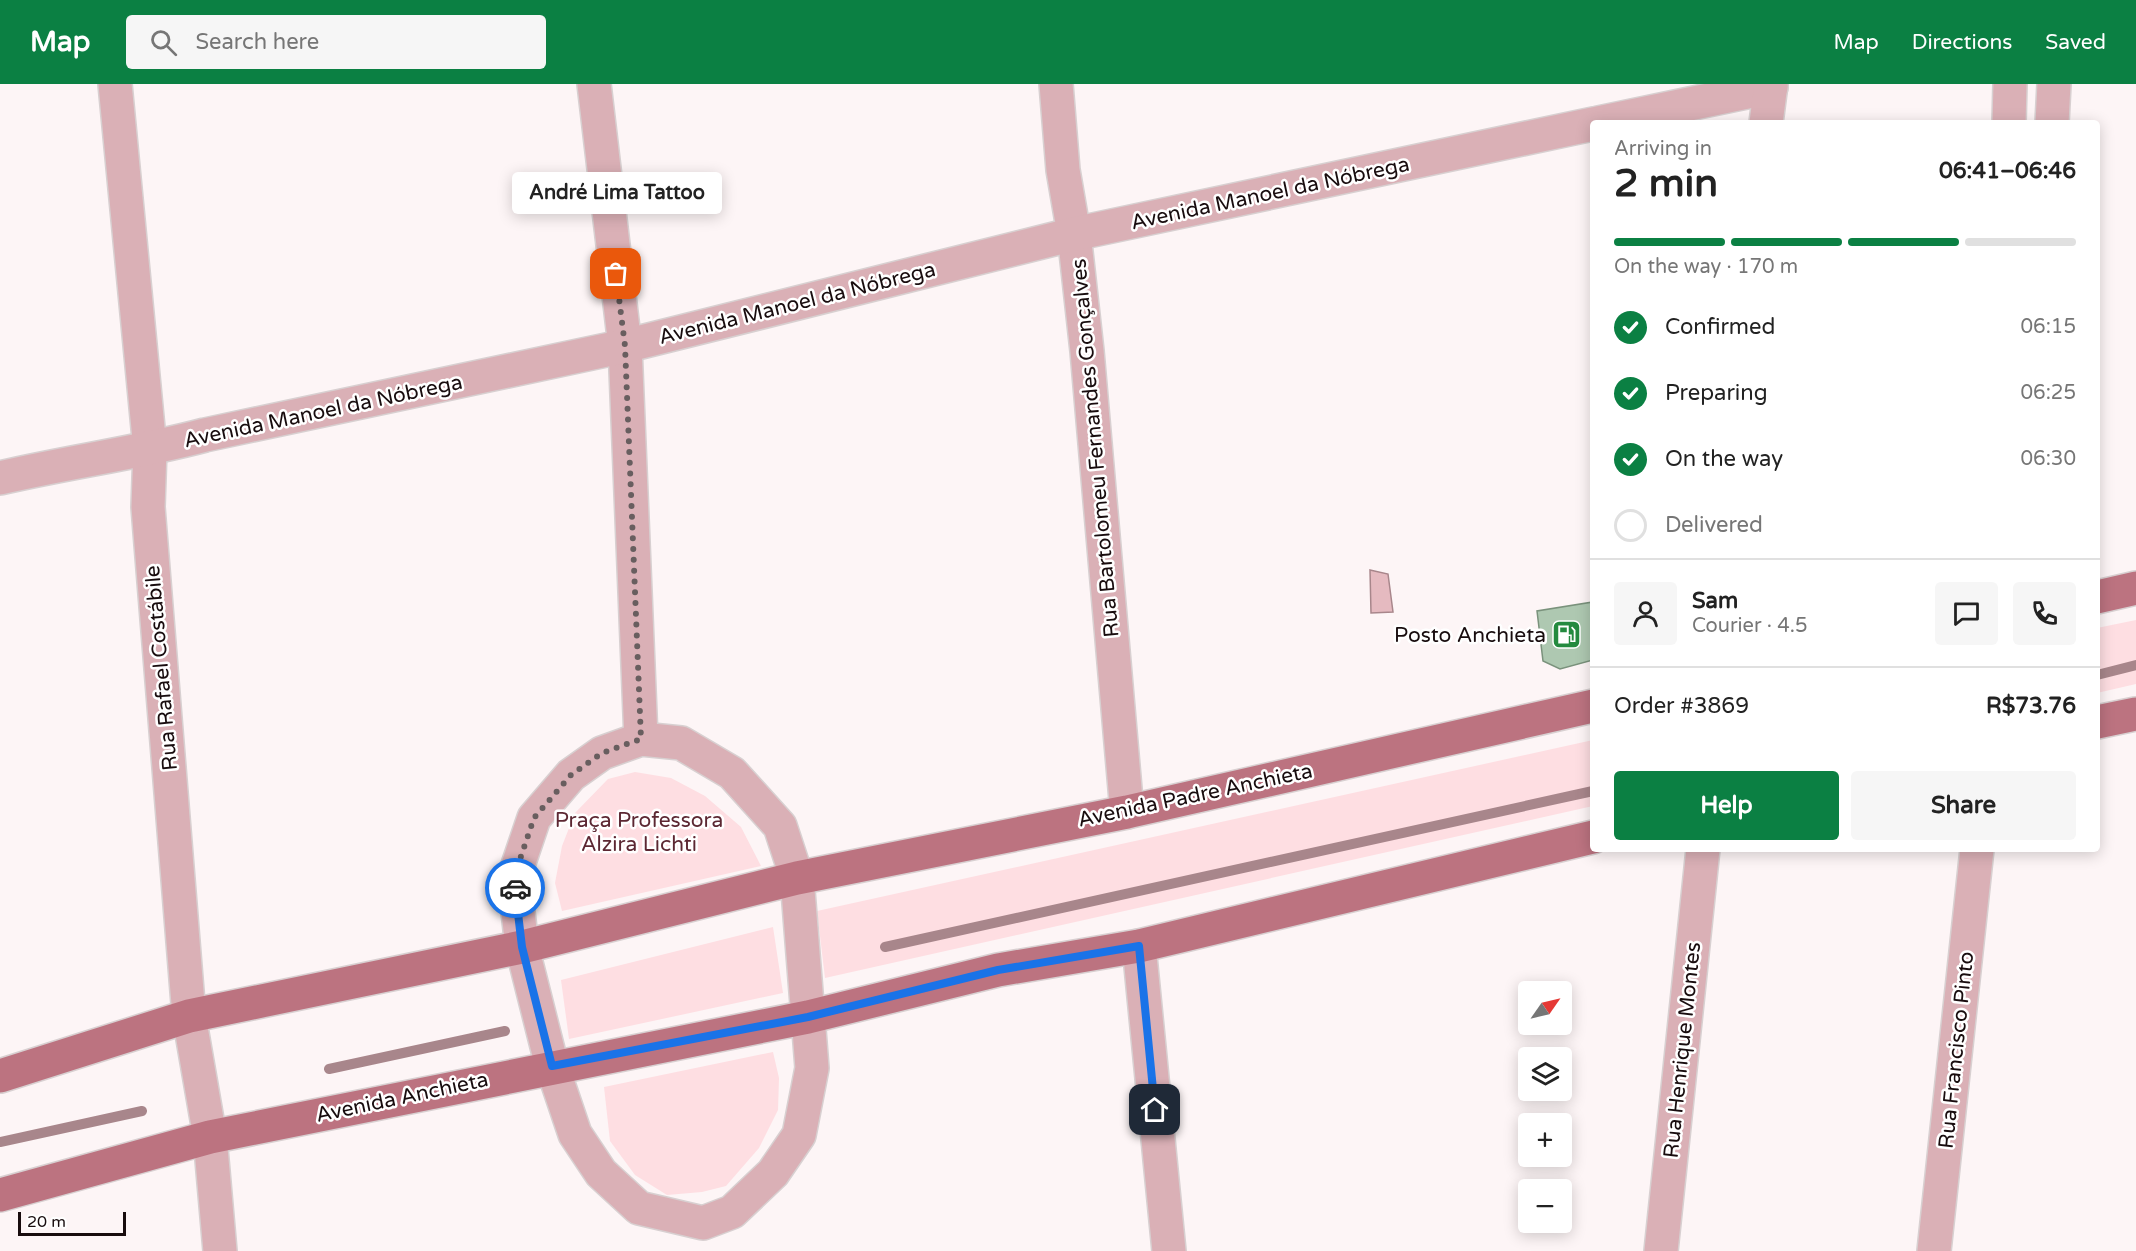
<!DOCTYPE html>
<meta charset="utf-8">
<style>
body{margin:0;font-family:"Varela Round",sans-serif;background:#f6f6f6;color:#222;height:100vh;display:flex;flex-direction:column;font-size:22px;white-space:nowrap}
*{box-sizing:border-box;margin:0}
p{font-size:20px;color:#767676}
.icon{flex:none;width:33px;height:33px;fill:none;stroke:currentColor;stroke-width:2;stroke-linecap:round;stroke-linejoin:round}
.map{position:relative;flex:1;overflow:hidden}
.details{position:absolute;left:1590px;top:36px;width:510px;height:732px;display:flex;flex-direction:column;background:#fff;border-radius:6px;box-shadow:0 3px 15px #0003}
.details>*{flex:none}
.needle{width:39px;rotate:56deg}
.controls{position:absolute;left:1518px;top:897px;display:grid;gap:12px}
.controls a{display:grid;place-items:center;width:54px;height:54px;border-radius:6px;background:#fff;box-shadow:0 3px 15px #0003;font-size:30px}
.scale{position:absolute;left:18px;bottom:15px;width:108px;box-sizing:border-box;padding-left:6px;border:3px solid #180c0e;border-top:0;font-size:16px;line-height:21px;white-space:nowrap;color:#180c0e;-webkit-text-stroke:4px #fff;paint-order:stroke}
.pin{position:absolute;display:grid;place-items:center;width:51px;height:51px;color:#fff;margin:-26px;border-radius:12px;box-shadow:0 3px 9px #0006}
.courier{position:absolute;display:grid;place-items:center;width:60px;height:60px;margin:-30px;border:4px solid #1a73e8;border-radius:50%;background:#fff;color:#222;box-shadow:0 2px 8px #0007}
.bubble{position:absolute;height:42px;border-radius:6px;background:#fff;box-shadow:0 3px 15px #0003;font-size:20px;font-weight:700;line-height:42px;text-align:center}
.head em{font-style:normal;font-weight:700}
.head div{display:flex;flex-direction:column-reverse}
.head{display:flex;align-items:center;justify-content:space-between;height:102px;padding:0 24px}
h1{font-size:39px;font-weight:700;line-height:45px}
.bar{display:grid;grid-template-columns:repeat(4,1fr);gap:9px 6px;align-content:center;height:72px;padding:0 24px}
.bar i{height:8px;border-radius:4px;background:#e0e0e0}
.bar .on{background:#0b8043}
.bar p{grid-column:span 4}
.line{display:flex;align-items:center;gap:15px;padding:0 24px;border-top:2px solid #e0e0e0}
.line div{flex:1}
.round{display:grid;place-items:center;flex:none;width:63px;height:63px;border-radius:6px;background:#f6f6f6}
ol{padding:0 24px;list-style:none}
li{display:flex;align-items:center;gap:18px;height:66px}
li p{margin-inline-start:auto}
li .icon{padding:6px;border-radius:50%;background:#0b8043;color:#fff;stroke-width:4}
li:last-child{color:#767676}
li i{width:33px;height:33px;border:3px solid #e0e0e0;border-radius:50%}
.cta{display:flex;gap:12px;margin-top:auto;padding:12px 24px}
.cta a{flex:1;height:69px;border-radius:6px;background:#0b8043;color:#fff;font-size:24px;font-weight:700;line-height:69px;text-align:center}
.cta a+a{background:#f6f6f6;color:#222}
header{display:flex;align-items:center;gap:36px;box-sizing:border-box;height:84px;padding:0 30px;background:#0b8043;color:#fff}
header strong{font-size:28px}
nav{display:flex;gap:33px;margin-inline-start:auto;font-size:21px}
.search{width:420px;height:54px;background:#f6f6f6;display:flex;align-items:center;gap:15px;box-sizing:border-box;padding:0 21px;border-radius:6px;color:#767676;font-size:22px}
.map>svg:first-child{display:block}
.green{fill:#fedee2}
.water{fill:#e5bac0;stroke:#a8868b;stroke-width:1.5}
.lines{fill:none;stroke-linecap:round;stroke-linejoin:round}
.stream{stroke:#a8868b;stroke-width:10}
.building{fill:#aec8b1;stroke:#7a927c;stroke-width:1.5}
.minor-casing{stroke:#d8d0d1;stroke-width:36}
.major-casing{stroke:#d8d0d1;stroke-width:36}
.minor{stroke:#dab0b6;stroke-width:33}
.major{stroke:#bc7380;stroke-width:33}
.done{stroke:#685e5f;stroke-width:6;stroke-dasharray:0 10.8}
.route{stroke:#1a73e8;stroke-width:8}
.labels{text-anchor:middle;stroke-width:5;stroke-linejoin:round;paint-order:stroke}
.street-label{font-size:21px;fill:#180c0e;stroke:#fff}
.poi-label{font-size:21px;fill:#180c0e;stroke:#fff;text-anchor:end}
.park-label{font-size:21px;fill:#5c2732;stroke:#fff}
</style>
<header>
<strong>Map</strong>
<div class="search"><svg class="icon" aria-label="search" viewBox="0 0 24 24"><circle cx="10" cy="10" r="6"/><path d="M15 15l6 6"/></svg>Search here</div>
<nav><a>Map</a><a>Directions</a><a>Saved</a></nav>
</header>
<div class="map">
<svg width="2136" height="1167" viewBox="0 0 2136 1167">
<rect width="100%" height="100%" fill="#fdf5f6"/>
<!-- green -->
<g class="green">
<polygon points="2136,536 2136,600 2097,609 2097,544"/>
<polygon points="1593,656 1593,722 825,894 817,827"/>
<polygon points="635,688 671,694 705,712 741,743 761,782 562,827 555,799 562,762 575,729 608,695"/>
<polygon points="773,843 783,909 569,955 561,896"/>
<polygon points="773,968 779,994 778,1026 759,1064 726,1102 702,1108 667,1111 635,1091 610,1057 604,1003"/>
</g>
<!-- water -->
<polygon class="water" points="1370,486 1388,490 1393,528 1371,529"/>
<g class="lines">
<!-- stream -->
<g class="stream">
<polyline points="2097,591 2136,581"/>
<polyline points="885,863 1593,707"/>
<polyline points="329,985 505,947"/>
<polyline points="0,1058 142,1027"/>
</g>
</g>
<!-- building -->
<polygon class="building" points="1593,518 1593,576 1560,585 1543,577 1537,527"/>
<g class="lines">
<defs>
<g id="minor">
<polyline points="115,0 150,365 148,423 189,932 210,1053 220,1167"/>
<polyline points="594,0 625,262 641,655"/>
<polyline points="1056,0 1063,86 1074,150 1087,267 1127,728"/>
<polyline points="1598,39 1771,3"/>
<polyline points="1766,39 1771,0"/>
<polyline points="2009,39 2010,0"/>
<polyline points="2052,39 2054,0"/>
<path d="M0,394C68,378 138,369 205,351L625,262L1074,150L1593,40"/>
<polygon points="641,655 681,659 732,689 780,742 797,794 812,984 799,1051 773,1089 732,1128 703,1139 639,1124 601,1089 575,1050 552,982 522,863 514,793 534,734 571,691 602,669"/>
<polyline points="1139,862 1169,1167"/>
<polyline points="1661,1167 1703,765"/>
<polyline points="1934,1167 1977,765"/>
</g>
<g id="major">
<polyline points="2097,513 2136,504"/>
<polyline points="2097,638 2136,630"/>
<polyline points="0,992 189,932 522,863 797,794 1127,728 1593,622"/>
<polyline points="0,1111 210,1053 808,933 998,886 1139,862 1593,753"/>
</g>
</defs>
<!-- minor casing -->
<use href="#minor" class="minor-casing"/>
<!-- major casing -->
<use href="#major" class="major-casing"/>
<!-- minor -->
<use href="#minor" class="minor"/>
<!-- major -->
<use href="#major" class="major"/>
</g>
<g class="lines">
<!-- done -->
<polyline class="done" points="515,804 514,793 534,734 571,691 602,669 641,655 625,262 616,190"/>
<!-- route -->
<polyline class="route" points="515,804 522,863 552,982 808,933 998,886 1139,862 1155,1026"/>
</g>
<!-- icons -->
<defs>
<symbol id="fuel-square" viewBox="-11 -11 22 22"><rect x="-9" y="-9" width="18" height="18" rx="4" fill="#248a3f" stroke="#fff"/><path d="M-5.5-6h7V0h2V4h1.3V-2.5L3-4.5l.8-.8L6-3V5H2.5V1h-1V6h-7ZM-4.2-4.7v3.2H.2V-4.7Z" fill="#fff"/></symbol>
</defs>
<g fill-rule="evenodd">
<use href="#fuel-square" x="1550" y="534" width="33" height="33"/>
</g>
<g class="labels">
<!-- street labels -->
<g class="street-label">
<text transform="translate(1270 109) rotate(-12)" y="7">Avenida Manoel da Nóbrega</text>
<text transform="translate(797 219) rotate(-14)" y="7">Avenida Manoel da Nóbrega</text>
<text transform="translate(323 327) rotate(-12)" y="7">Avenida Manoel da Nóbrega</text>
<text transform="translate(1095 364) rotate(-95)" y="7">Rua Bartolomeu Fernandes Gonçalves</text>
<text transform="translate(161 584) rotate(-95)" y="7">Rua Rafael Costábile</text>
<text transform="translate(1195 711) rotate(-12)" y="7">Avenida Padre Anchieta</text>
<text transform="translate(1682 966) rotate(-84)" y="7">Rua Henrique Montes</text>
<text transform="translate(1956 966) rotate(-84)" y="7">Rua Francisco Pinto</text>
<text transform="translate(402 1013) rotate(-12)" y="7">Avenida Anchieta</text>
</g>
<!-- poi labels -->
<g class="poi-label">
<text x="1546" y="558">Posto Anchieta</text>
</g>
<!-- park labels -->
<g class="park-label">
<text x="639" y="743">Praça Professora<tspan x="639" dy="24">Alzira Lichti</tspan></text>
</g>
</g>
</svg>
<div class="controls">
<a><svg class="needle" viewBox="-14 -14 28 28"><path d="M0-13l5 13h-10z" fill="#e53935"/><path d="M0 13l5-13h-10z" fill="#767676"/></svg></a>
<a><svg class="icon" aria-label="layers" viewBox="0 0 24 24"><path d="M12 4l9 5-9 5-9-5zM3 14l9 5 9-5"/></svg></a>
<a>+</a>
<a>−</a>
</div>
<div class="scale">20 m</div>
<div class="pin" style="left:616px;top:190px;background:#ea580c"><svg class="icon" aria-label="bag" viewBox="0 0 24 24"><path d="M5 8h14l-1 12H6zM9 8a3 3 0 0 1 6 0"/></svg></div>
<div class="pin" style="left:1155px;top:1026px;background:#1f2937"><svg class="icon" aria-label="home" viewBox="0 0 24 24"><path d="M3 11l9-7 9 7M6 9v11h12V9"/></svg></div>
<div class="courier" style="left:515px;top:804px"><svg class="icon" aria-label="car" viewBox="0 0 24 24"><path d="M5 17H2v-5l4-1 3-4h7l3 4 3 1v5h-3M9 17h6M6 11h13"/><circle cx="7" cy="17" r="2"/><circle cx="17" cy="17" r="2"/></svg></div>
<div class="bubble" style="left:512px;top:88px;width:210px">André Lima Tattoo</div>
<section class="details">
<div class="head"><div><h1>2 min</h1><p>Arriving in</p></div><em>06:41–06:46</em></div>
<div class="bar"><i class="on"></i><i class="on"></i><i class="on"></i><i></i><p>On the way · 170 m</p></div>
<ol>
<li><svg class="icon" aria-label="check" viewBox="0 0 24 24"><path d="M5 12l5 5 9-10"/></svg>Confirmed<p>06:15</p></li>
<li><svg class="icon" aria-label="check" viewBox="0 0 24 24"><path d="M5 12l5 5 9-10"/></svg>Preparing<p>06:25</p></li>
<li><svg class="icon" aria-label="check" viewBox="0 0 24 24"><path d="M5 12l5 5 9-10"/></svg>On the way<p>06:30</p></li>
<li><i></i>Delivered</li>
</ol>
<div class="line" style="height:108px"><a class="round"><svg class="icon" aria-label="person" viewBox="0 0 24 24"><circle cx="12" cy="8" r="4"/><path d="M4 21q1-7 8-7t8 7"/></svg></a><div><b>Sam</b><p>Courier · 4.5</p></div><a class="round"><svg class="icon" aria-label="chat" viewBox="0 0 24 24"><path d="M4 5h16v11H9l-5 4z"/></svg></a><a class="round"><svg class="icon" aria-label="phone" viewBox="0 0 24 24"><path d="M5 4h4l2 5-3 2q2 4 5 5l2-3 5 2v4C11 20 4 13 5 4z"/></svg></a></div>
<div class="line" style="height:78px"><div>Order #3869</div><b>R$73.76</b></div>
<div class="cta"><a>Help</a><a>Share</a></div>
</section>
</div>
